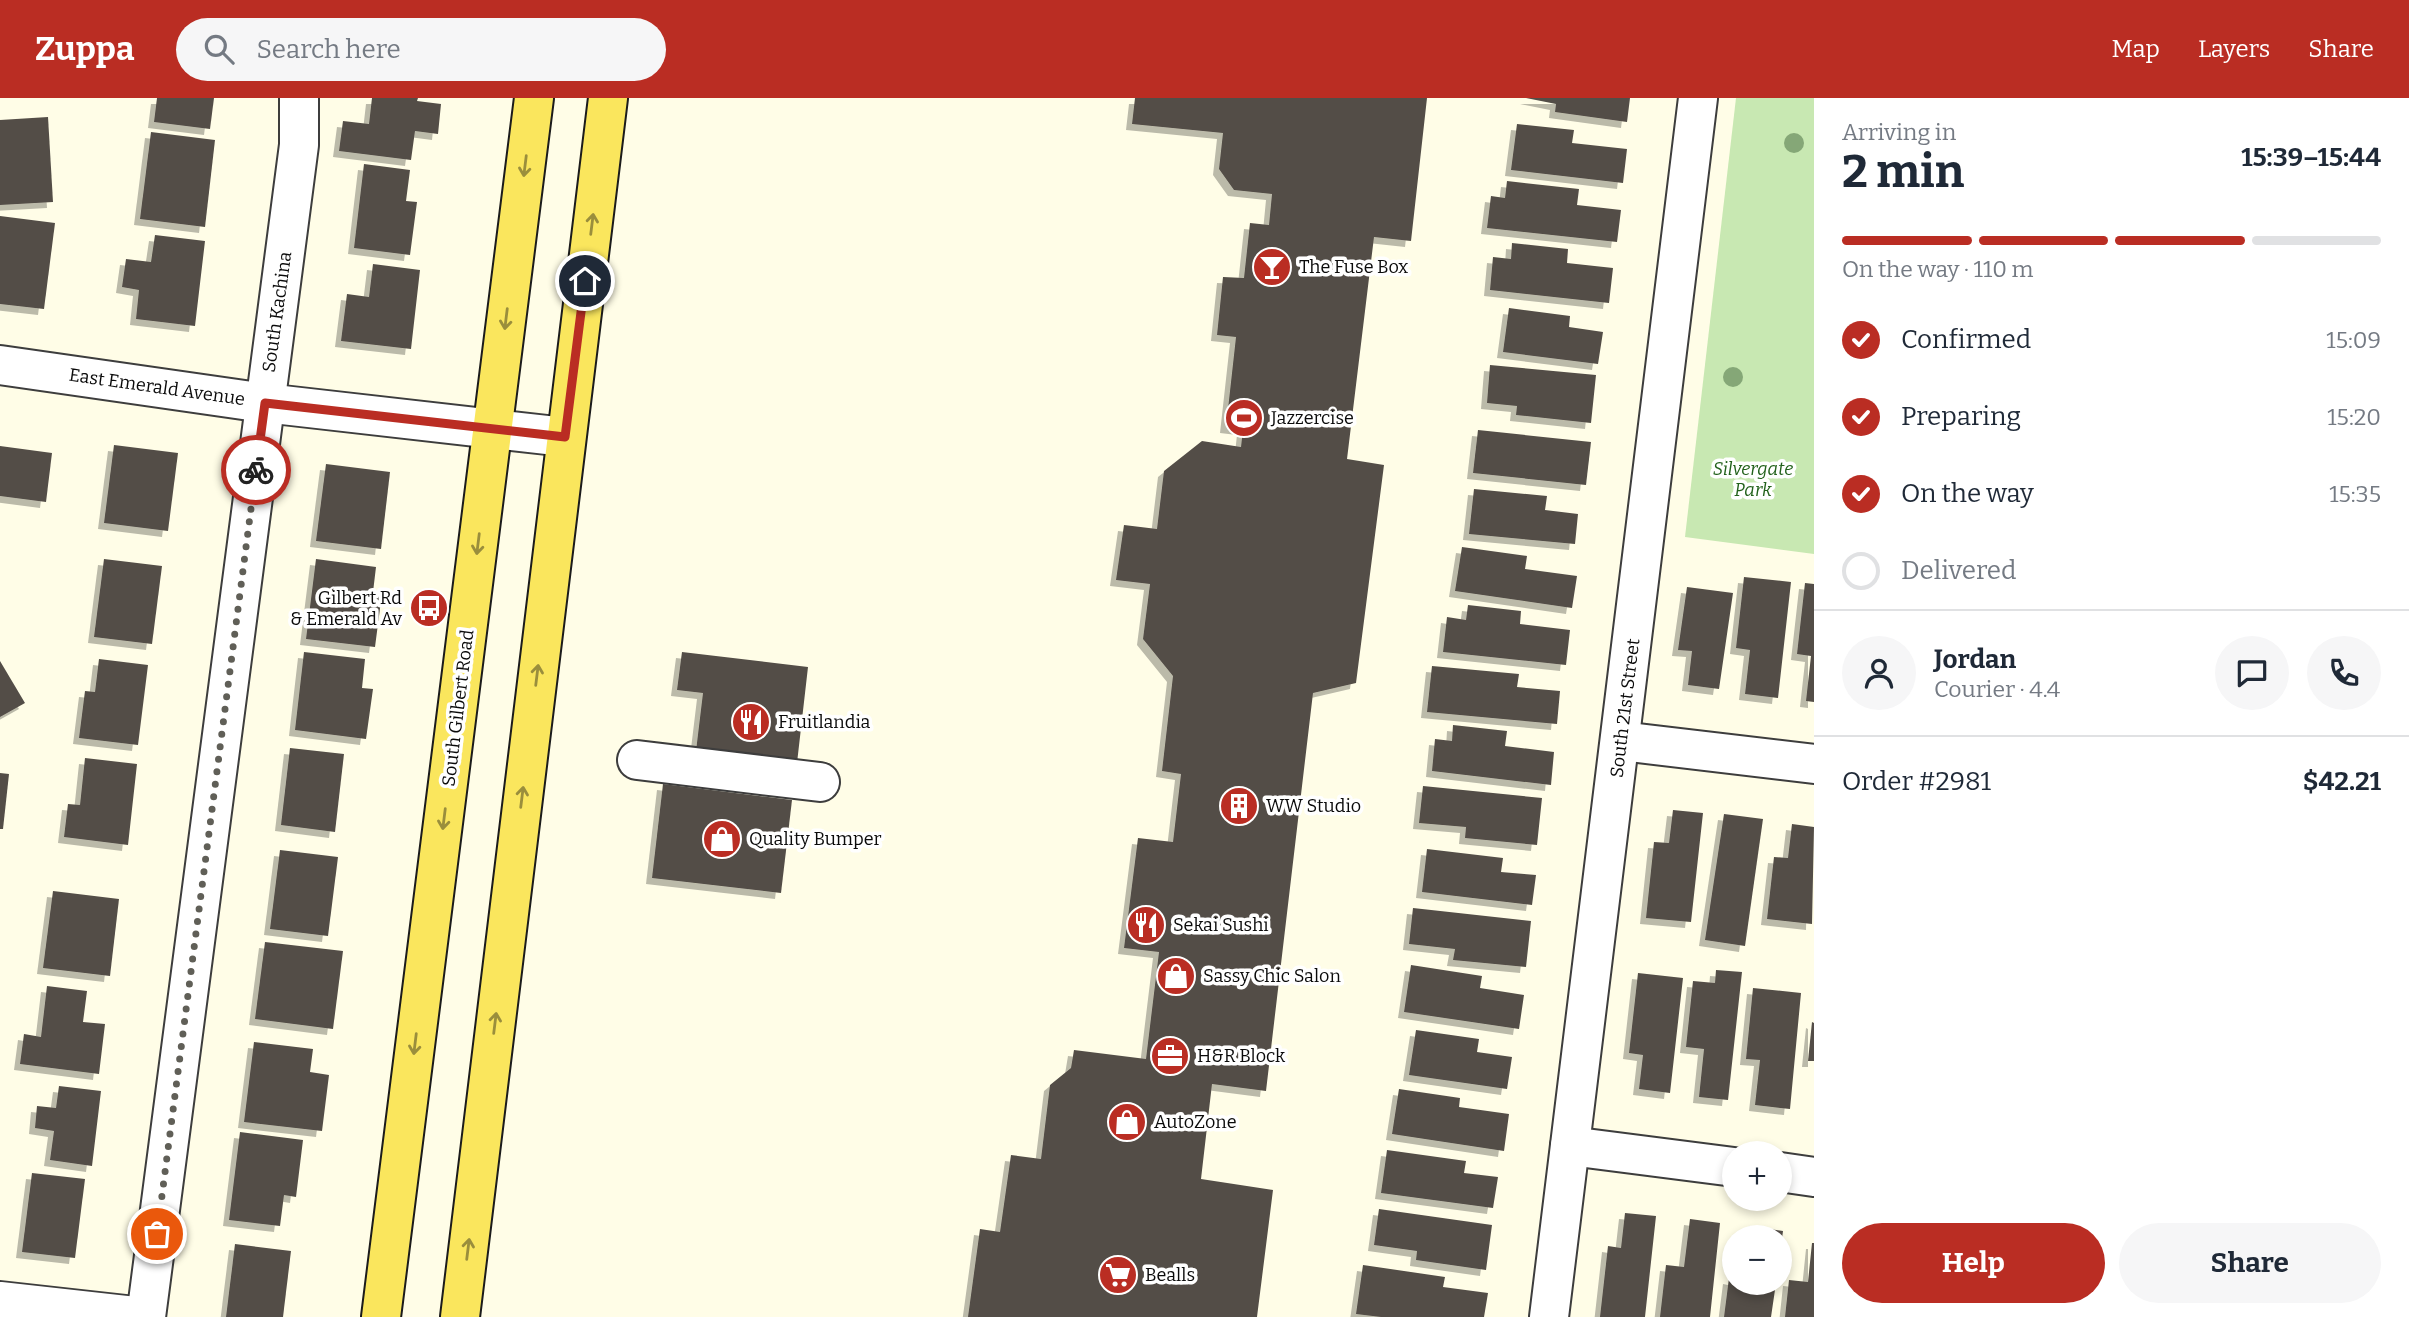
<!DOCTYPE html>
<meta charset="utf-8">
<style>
body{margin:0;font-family:Bitter,serif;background:#f6f6f7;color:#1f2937;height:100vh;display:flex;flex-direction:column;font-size:26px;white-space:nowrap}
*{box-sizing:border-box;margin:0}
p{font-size:23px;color:#747a83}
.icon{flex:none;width:38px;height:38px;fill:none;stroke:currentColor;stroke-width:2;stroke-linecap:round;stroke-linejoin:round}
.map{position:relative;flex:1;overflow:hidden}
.sheet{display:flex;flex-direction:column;background:#fff;width:595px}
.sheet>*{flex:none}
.fabs{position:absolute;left:1722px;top:1043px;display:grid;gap:14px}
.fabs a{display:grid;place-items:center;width:70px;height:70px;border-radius:50%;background:#fff;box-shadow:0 4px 10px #0003;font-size:35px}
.pin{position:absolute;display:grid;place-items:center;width:60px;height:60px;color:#fff;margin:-30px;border:4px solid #fff;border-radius:50%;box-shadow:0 2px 7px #0007}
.courier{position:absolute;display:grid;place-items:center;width:70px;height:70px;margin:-35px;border:5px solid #ba2d23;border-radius:50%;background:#fff;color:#222;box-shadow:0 2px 9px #0007}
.overview em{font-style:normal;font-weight:700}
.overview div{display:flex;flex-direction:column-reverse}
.overview{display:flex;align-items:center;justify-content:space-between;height:119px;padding:0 28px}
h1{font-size:46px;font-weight:700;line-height:52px}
.bar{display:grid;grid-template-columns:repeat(4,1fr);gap:10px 7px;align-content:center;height:84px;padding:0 28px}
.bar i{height:9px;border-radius:5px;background:#e0e1e3}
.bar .current{background:#ba2d23}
.bar p{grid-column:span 4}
.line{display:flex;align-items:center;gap:18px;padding:0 28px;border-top:2px solid #e0e1e3}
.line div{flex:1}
.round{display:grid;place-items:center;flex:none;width:74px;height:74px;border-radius:37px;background:#f6f6f7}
ol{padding:0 28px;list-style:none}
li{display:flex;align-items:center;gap:21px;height:77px}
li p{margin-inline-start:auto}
li .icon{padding:7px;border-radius:50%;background:#ba2d23;color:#fff;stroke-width:4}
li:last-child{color:#747a83}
li i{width:38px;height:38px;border:4px solid #e0e1e3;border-radius:50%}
.cta{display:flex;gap:14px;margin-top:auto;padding:14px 28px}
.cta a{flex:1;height:80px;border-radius:42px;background:#ba2d23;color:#fff;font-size:28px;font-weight:700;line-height:80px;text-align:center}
.cta a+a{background:#f6f6f7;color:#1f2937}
header{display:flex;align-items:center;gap:42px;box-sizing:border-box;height:98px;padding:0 35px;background:#ba2d23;color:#fff}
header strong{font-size:33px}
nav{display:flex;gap:38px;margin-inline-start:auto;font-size:24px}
.search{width:490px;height:63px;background:#f6f6f7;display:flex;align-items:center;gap:18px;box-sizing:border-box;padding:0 24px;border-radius:38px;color:#747a83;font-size:26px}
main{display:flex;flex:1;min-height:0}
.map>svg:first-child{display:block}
.green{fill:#c8e8b2}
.building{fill:#534d47;filter:url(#shadow)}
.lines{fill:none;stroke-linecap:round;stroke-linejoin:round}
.minor-casing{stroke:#3d3d3d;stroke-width:42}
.major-casing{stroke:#1b1b1b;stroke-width:42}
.minor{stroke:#fff;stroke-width:38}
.major{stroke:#fae65d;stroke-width:38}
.tree{fill:#85a777}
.oneway{stroke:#9a8e3c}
.done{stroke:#605f57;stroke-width:7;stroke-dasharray:0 12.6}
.route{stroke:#ba2d23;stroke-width:9}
.labels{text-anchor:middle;stroke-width:7;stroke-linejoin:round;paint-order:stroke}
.poi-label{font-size:18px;fill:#0a0a0a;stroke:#fff;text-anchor:start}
.street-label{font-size:18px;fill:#0a0a0a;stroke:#fff}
.park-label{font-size:18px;font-style:italic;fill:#22611b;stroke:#fff}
</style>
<header>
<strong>Zuppa</strong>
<div class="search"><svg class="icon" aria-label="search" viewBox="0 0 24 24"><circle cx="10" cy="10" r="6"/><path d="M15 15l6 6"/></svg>Search here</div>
<nav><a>Map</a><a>Layers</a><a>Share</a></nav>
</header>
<main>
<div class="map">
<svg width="1814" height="1219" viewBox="0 0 1814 1219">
<defs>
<filter id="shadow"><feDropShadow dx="-6" dy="6" stdDeviation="0" flood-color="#0004"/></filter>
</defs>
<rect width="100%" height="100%" fill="#fffde7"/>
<!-- green -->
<polygon class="green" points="1736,0 1814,0 1814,456 1685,439"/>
<!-- building -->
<g class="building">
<polygon points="157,0 214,0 210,31 154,24"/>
<polygon points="372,0 418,0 417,3 441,6 438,36 415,33 411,62 339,53 343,23 369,26"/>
<polygon points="1135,0 1427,0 1411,143 1374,139 1347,361 1384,367 1356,585 1313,595 1266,993 1212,986 1201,1081 1273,1092 1257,1219 968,1219 980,1131 1000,1134 1011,1057 1041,1061 1050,987 1071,970 1074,952 1146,961 1159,854 1124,850 1138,740 1173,744 1181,676 1162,673 1173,578 1143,541 1150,486 1116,482 1124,427 1157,431 1164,373 1202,343 1241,349 1243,331 1226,329 1236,239 1217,237 1223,179 1244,180 1250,125 1269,127 1272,96 1234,92 1219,71 1223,35 1132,26"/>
<polygon points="1526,0 1630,0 1627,24 1555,14 1556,6"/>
<polygon points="48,19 53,104 0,107 0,22"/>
<polygon points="1517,26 1574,32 1572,45 1627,51 1623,85 1511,72"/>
<polygon points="151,34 215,42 205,129 140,121"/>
<polygon points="364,66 410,72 406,103 417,104 410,157 354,150"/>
<polygon points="1507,83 1579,91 1577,107 1621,112 1617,144 1487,130 1491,98 1505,100"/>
<polygon points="0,118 55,125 44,211 0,206"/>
<polygon points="155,137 205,143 195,228 136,221 139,192 122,189 126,161 151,164"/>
<polygon points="1512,145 1568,151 1567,165 1613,170 1609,205 1490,192 1493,159 1511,161"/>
<polygon points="373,166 420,172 411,251 341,243 347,196 369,199"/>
<polygon points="1509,210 1570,218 1569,229 1603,234 1598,266 1503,254"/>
<polygon points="1490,267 1596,277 1591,325 1516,317 1517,308 1487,305"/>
<polygon points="1478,332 1591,344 1586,387 1473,375"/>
<polygon points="114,347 178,355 168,433 104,425"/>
<polygon points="0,348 52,355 46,404 0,398"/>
<polygon points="326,366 390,374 381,451 316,443"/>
<polygon points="1474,391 1547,398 1545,412 1578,416 1575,446 1469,436"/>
<polygon points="1462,449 1527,458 1525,471 1577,478 1572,510 1455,493"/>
<polygon points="104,461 162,468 152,546 94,539"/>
<polygon points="316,461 376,469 373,494 382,495 375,549 306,541"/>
<polygon points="1744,479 1791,484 1778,600 1745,596 1750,552 1736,550"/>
<polygon points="1805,485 1814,486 1814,604 1806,603 1811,558 1797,556"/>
<polygon points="1687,489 1733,495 1719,591 1688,587 1692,553 1678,552"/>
<polygon points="1468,507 1521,513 1520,526 1570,532 1566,567 1443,554 1447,519 1466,522"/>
<polygon points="304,554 365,561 362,590 373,591 366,641 295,632"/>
<polygon points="682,554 808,569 797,665 696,653 703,595 677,592"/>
<polygon points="99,561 148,567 138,647 79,640 85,593 95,594"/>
<polygon points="0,563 25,605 0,619"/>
<polygon points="1432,568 1519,576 1517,589 1560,593 1557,626 1427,614"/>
<polygon points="1453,627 1507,633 1505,648 1554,654 1551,687 1432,673 1435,641 1452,643"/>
<polygon points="290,650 344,656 335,734 281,727"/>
<polygon points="85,660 137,666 128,747 64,739 68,706 80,707"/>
<polygon points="0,675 9,676 3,731 0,731"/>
<polygon points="663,686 792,702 781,795 652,780"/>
<polygon points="1423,688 1542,700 1537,747 1465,740 1466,729 1419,725"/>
<polygon points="1673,712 1703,715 1691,824 1646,820 1654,744 1669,745"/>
<polygon points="1724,716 1763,721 1745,848 1705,842"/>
<polygon points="1792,726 1814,729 1812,826 1767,821 1774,759 1788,760"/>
<polygon points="1427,751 1503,760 1501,774 1536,777 1532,807 1422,794"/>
<polygon points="280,752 338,759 328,838 270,831"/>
<polygon points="53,793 119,801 110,878 43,870"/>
<polygon points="1413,810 1531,823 1526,869 1453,862 1455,851 1409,846"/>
<polygon points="265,844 343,853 333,931 255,921"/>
<polygon points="1411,867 1482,878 1480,890 1524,897 1519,931 1404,914"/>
<polygon points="1716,872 1742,874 1728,1002 1699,999 1704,951 1686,949 1693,883 1715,885"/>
<polygon points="1638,875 1683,880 1670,995 1639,991 1643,957 1629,955"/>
<polygon points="47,888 87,893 83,924 105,926 99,976 20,966 24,936 41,939"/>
<polygon points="1753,890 1801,895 1790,1011 1755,1007 1760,962 1746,961"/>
<polygon points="1812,924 1814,925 1814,963 1808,963"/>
<polygon points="1416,932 1479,941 1477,954 1512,959 1507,991 1409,977"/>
<polygon points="254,944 313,951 310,974 329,977 322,1033 244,1024"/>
<polygon points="59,988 101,993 92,1068 50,1062 54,1033 35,1030 37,1008 56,1010"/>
<polygon points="1399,991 1460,1000 1459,1009 1509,1016 1504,1053 1392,1036"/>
<polygon points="240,1034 303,1042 296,1099 284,1097 280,1128 229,1122"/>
<polygon points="1387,1052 1466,1063 1464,1075 1498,1079 1493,1110 1381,1095"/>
<polygon points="32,1075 85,1081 75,1160 22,1154"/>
<polygon points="1379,1111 1492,1127 1486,1172 1416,1162 1417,1153 1374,1147"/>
<polygon points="1625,1115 1656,1118 1645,1219 1600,1219 1608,1148 1621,1150"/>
<polygon points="1690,1121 1720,1125 1710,1219 1660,1219 1666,1167 1684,1169"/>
<polygon points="1749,1128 1783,1133 1781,1148 1780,1139 1748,1139"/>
<polygon points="1812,1145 1814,1145 1814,1219 1785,1219 1789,1182 1808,1184"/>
<polygon points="235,1146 291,1153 283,1219 226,1219"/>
<polygon points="1363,1167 1445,1179 1443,1189 1488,1195 1484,1219 1381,1219 1356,1216"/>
<polygon points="1729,1180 1734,1181 1734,1185 1776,1185 1771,1219 1724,1219"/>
</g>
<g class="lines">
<defs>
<g id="minor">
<polyline points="0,267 265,305 565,339"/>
<polyline points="1621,643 1814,666"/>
<polyline points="637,662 820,684"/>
<polyline points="1570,1048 1734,1069"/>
<polyline points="1780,1074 1814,1079"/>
<polyline points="0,1203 144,1219"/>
<polyline points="146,1219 299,47 299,0"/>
<polyline points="1549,1219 1698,0"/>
</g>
<g id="major">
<polyline points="381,1219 534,0"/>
<polyline points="460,1219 608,0"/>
</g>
</defs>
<!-- minor casing -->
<use href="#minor" class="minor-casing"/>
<!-- major casing -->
<use href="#major" class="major-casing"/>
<!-- minor -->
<use href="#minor" class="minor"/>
<!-- major -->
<use href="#major" class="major"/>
</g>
<!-- trees -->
<g class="tree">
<circle cx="1794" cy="45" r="10"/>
<circle cx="1733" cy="279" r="10"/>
</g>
<!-- one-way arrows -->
<defs><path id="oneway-shaft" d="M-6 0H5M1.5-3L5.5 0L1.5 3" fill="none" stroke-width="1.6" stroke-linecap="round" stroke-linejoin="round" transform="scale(1.75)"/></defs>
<g class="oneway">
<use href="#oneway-shaft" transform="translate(525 68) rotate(97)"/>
<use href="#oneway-shaft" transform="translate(592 126) rotate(-83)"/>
<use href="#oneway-shaft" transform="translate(506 221) rotate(97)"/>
<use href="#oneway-shaft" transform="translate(478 446) rotate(97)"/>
<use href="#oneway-shaft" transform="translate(537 577) rotate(-83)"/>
<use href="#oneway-shaft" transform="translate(522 699) rotate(-83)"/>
<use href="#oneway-shaft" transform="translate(444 721) rotate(97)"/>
<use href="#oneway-shaft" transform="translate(495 925) rotate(-83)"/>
<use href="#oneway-shaft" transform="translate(415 946) rotate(97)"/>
<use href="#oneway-shaft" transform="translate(468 1151) rotate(-83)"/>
</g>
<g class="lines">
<!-- done -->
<polyline class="done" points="157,1136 256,372"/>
<!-- route -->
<polyline class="route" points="256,372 265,305 565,339 585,183"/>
</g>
<!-- icons -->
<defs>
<symbol id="bar-disc" viewBox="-11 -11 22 22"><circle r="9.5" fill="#ba2d23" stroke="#fff"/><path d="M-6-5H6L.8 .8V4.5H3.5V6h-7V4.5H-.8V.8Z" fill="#fff"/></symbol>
<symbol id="stadium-disc" viewBox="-11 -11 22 22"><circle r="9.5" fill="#ba2d23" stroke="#fff"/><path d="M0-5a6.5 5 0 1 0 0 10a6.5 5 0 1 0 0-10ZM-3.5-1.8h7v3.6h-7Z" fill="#fff"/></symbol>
<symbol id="bus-disc" viewBox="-11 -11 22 22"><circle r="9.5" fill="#ba2d23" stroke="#fff"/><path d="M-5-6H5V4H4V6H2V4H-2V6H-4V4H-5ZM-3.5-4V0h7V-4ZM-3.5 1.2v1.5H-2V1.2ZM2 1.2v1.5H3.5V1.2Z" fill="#fff"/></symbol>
<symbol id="restaurant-disc" viewBox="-11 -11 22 22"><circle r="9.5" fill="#ba2d23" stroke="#fff"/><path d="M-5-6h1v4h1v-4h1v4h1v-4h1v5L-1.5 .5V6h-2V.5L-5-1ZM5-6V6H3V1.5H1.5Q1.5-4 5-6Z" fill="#fff"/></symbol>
<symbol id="building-disc" viewBox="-11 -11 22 22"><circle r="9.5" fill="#ba2d23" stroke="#fff"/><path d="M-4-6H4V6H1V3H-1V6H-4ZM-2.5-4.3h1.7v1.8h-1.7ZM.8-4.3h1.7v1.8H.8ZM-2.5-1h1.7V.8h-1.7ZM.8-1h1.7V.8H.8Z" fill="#fff"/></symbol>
<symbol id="shop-disc" viewBox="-11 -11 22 22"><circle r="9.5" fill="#ba2d23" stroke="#fff"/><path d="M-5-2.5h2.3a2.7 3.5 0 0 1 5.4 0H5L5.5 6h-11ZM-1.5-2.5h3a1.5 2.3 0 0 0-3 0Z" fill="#fff"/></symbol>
<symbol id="office-disc" viewBox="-11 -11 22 22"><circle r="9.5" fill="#ba2d23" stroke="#fff"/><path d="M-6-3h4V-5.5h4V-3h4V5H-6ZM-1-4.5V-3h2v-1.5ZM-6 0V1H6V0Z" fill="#fff"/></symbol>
<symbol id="supermarket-disc" viewBox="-11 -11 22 22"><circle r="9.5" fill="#ba2d23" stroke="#fff"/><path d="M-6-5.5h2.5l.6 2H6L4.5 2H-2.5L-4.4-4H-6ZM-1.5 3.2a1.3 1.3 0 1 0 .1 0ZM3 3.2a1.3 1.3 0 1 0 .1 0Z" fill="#fff"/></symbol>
</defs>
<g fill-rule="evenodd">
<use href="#bar-disc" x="1250" y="147" width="44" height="44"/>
<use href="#stadium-disc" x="1222" y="298" width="44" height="44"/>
<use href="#bus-disc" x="407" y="488" width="44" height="44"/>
<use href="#restaurant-disc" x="729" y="602" width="44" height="44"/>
<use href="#building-disc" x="1217" y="686" width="44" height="44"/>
<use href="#shop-disc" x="700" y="719" width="44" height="44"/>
<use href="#restaurant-disc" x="1124" y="805" width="44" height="44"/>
<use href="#shop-disc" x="1154" y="856" width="44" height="44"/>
<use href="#office-disc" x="1148" y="936" width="44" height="44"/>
<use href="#shop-disc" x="1105" y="1002" width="44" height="44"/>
<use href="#supermarket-disc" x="1096" y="1155" width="44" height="44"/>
</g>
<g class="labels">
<!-- poi labels -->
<g class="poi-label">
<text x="1299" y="175">The Fuse Box</text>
<text x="1271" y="326">Jazzercise</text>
<text x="402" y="506" text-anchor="end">Gilbert Rd<tspan x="402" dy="21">&amp; Emerald Av</tspan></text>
<text x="778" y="630">Fruitlandia</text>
<text x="1266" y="714">WW Studio</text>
<text x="749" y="747">Quality Bumper</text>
<text x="1173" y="833">Sekai Sushi</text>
<text x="1203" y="884">Sassy Chic Salon</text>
<text x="1197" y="964">H&amp;R Block</text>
<text x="1154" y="1030">AutoZone</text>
<text x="1145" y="1183">Bealls</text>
</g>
<!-- street labels -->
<g class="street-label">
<text transform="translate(277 214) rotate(-82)" y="6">South Kachina</text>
<text transform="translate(157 289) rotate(8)" y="6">East Emerald Avenue</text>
<text transform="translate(458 610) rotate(-83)" y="6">South Gilbert Road</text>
<text transform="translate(1625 610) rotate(-83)" y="6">South 21st Street</text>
</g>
<!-- park labels -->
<g class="park-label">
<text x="1753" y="377">Silvergate<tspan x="1753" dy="21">Park</tspan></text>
</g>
</g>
</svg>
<div class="fabs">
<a>+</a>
<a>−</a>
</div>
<div class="pin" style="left:157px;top:1136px;background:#ea580c"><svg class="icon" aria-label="bag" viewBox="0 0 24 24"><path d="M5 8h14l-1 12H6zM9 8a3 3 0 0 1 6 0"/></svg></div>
<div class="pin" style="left:585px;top:183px;background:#1f2937"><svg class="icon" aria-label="home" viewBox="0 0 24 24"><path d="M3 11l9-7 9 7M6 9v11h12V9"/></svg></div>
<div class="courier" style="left:256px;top:372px"><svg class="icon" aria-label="bike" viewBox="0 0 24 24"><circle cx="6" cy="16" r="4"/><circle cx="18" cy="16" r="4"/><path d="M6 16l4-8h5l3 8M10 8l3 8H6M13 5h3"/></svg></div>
</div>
<section class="sheet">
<div class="overview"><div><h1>2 min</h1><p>Arriving in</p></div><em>15:39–15:44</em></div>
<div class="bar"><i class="current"></i><i class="current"></i><i class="current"></i><i></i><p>On the way · 110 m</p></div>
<ol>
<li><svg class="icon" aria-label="check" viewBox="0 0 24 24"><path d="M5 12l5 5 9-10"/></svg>Confirmed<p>15:09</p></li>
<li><svg class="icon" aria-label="check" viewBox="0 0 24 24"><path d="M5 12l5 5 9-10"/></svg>Preparing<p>15:20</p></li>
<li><svg class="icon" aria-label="check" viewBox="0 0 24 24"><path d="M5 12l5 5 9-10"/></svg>On the way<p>15:35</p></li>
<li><i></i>Delivered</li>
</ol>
<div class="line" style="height:126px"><a class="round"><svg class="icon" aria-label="person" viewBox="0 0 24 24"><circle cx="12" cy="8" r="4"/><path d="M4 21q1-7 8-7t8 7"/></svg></a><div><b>Jordan</b><p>Courier · 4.4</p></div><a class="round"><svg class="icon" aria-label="chat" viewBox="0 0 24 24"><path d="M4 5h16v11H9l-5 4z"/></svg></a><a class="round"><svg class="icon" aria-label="phone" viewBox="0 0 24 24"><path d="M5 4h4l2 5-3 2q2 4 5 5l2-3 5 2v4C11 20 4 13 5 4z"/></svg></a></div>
<div class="line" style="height:91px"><div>Order #2981</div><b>$42.21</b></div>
<div class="cta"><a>Help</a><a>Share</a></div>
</section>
</main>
